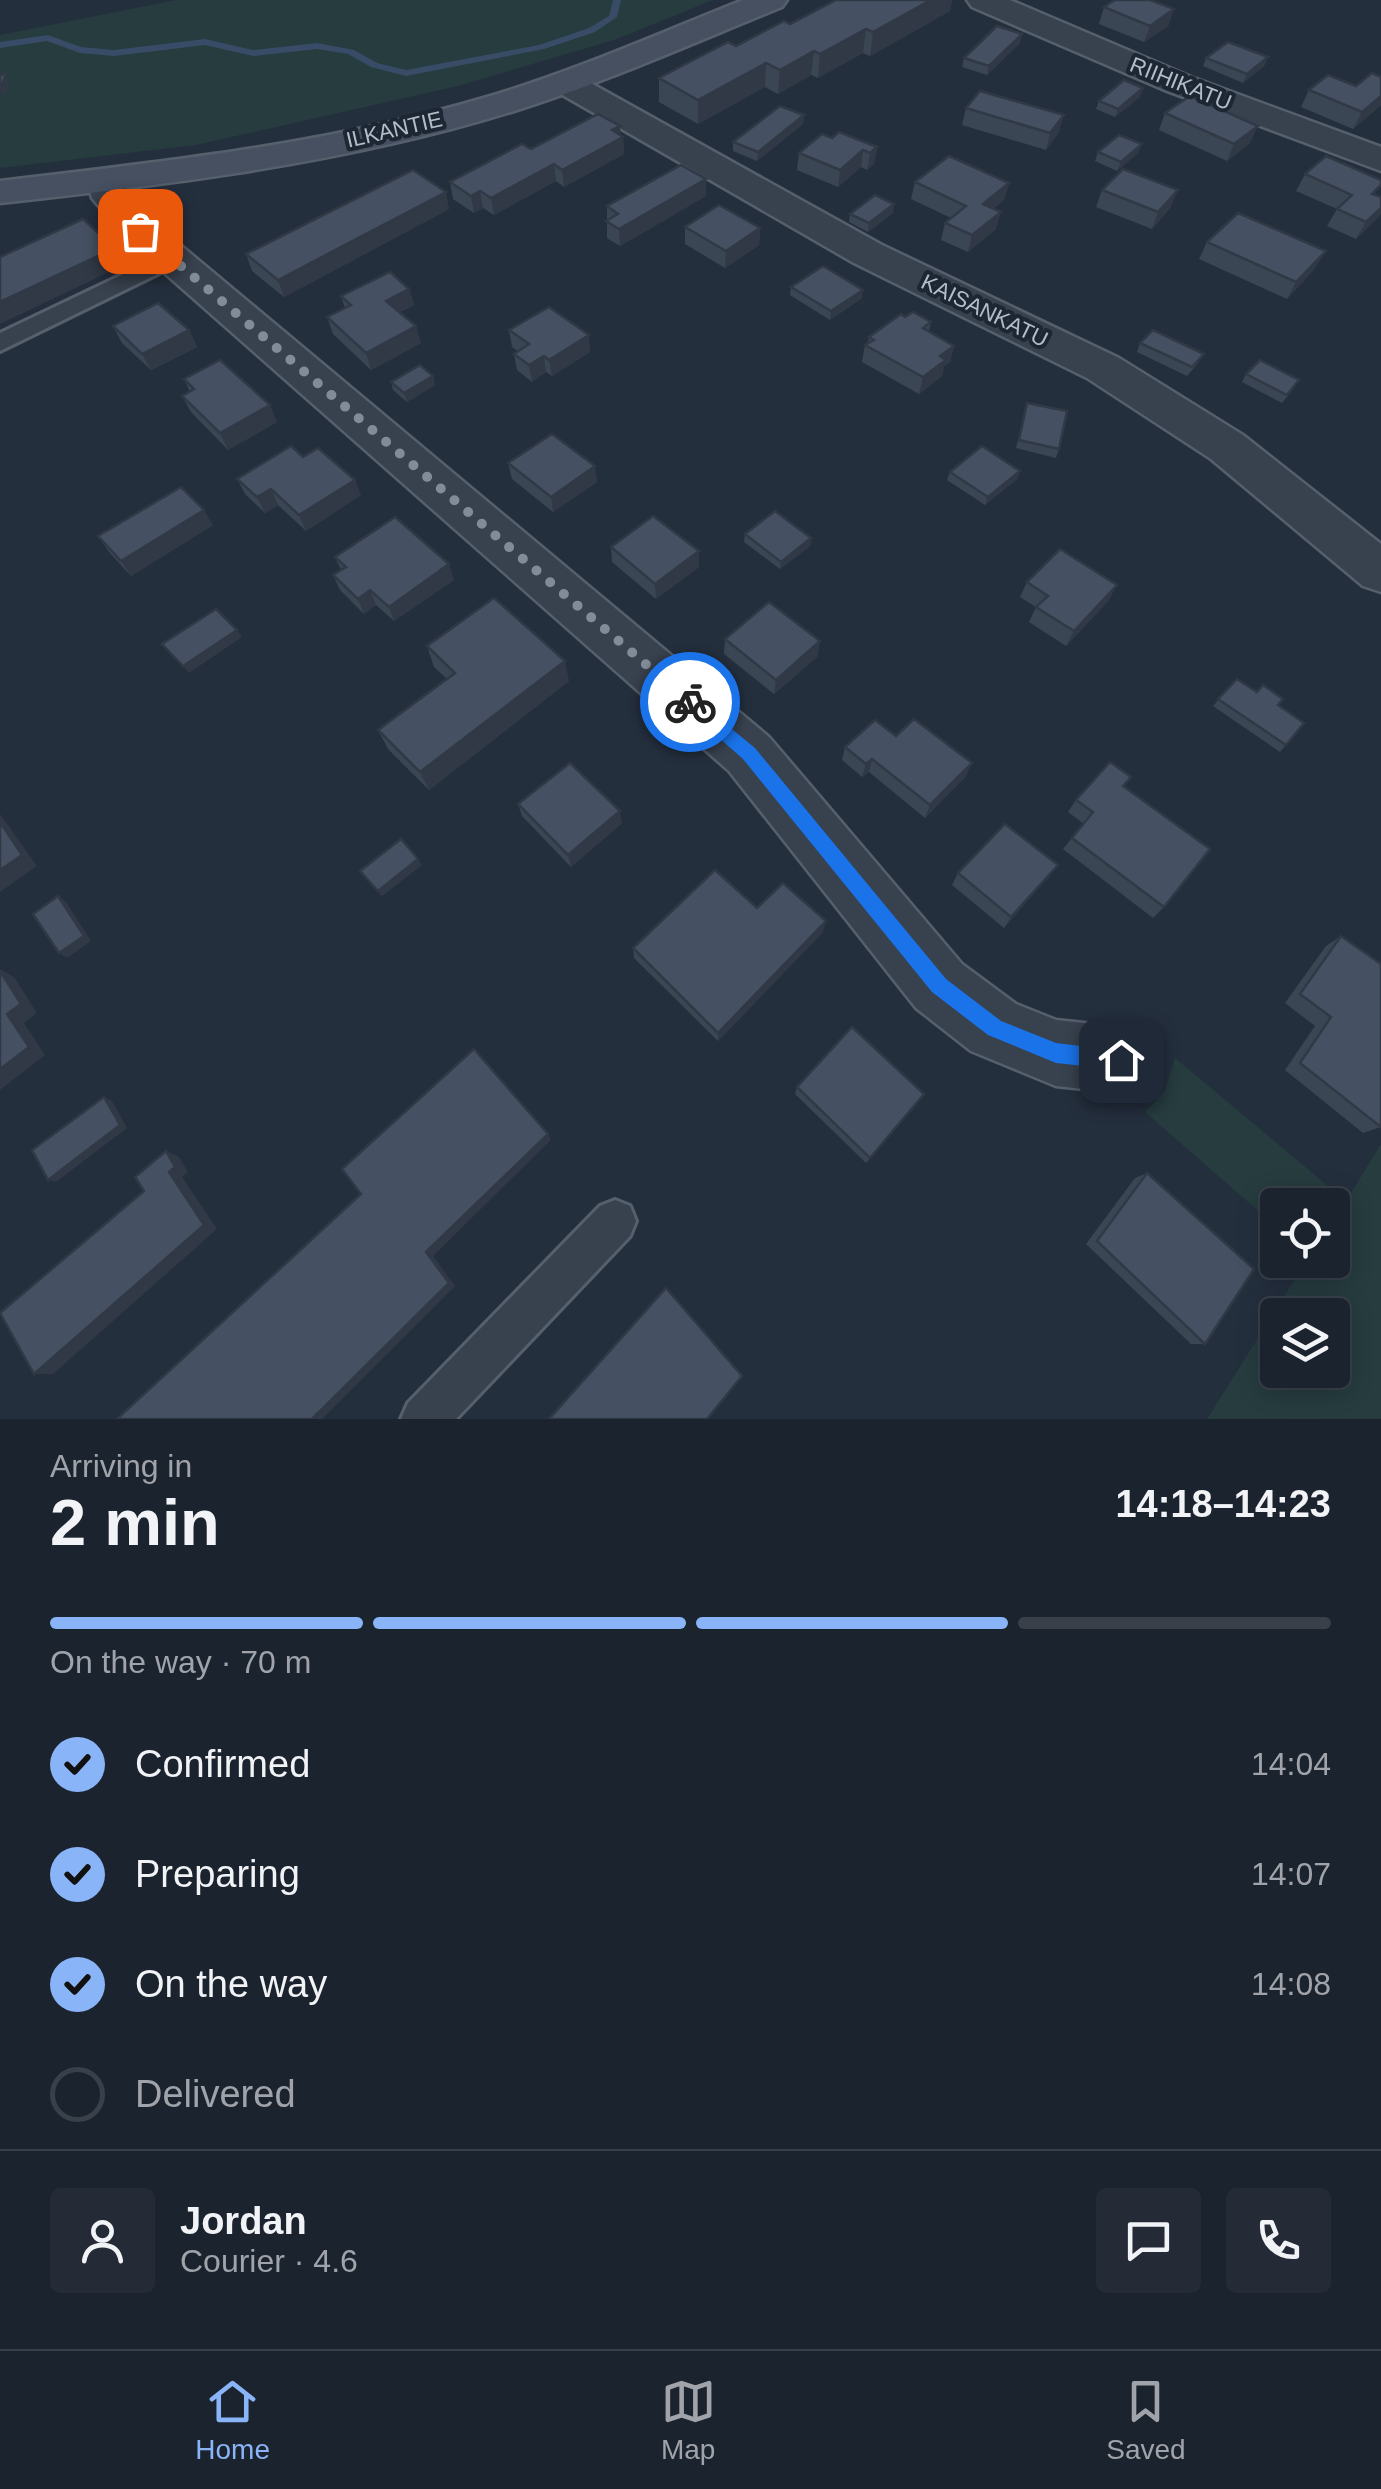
<!DOCTYPE html>
<meta charset="utf-8">
<style>
body{margin:0;font-family:Helvetica,sans-serif;background:#242b36;color:#f1f3f6;height:100vh;display:flex;flex-direction:column;font-size:38px;white-space:nowrap}
*{box-sizing:border-box;margin:0}
p{font-size:32px;color:#a0a4aa}
.icon{flex:none;width:55px;height:55px;fill:none;stroke:currentColor;stroke-width:2;stroke-linecap:round;stroke-linejoin:round}
.map{position:relative;height:1419px;overflow:hidden}
.side{display:flex;flex-direction:column;background:#1b232e;flex:1}
.side>*{flex:none}
.tools{position:absolute;left:1260px;top:1188px;display:grid;gap:20px}
.tools a{display:grid;place-items:center;width:90px;height:90px;border-radius:10px;background:#1b232e;box-shadow:0 5px 25px #0003,0 0 0 2px #39404a;font-size:50px}
.pin{position:absolute;display:grid;place-items:center;width:85px;height:85px;color:#fff;margin:-42px;border-radius:20px;box-shadow:0 5px 15px #0006}
.courier{position:absolute;display:grid;place-items:center;width:100px;height:100px;margin:-50px;border:8px solid #1a73e8;border-radius:50%;background:#fff;color:#222;box-shadow:0 2px 12px #0007}
.headline em{font-style:normal;font-weight:800}
.headline div{display:flex;flex-direction:column-reverse}
.headline{display:flex;align-items:center;justify-content:space-between;height:170px;padding:0 50px}
h1{font-size:65px;font-weight:800;line-height:75px}
.bar{display:grid;grid-template-columns:repeat(4,1fr);gap:15px 10px;align-content:center;height:120px;padding:0 50px}
.bar i{height:12px;border-radius:8px;background:#39404a}
.bar .current{background:#8ab4f8}
.bar p{grid-column:span 4}
.line{display:flex;align-items:center;gap:25px;padding:0 50px;border-top:2px solid #39404a}
.line div{flex:1}
.round{display:grid;place-items:center;flex:none;width:105px;height:105px;border-radius:10px;background:#242b36}
ol{padding:0 50px;list-style:none}
li{display:flex;align-items:center;gap:30px;height:110px}
li p{margin-inline-start:auto}
li .icon{padding:10px;border-radius:50%;background:#8ab4f8;color:#111;stroke-width:4}
li:last-child{color:#a0a4aa}
li i{width:55px;height:55px;border:5px solid #39404a;border-radius:50%}
.tab-bar{display:flex;justify-content:space-around;align-items:center;height:140px;border-top:2px solid #39404a;background:#1b232e;font-size:28px;color:#a0a4aa}
.tab-bar a{display:grid;justify-items:center;gap:5px}
.tab-bar .current{color:#8ab4f8}
.map>svg:first-child{display:block}
.green{fill:#263c3f;fill-rule:evenodd}
.lines{fill:none;stroke-linecap:round;stroke-linejoin:round}
.stream{fill:#394c67;fill-rule:evenodd}
.service-casing{stroke:#565f6c;stroke-width:6}
.minor-casing{stroke:#565f6c;stroke-width:5}
.secondary-casing{stroke:#565f6c;stroke-width:5}
.service{fill:#38414e;fill-rule:evenodd}
.minor{fill:#38414e;fill-rule:evenodd}
.secondary{fill:#465061;fill-rule:evenodd}
.wall{fill:#3b4654}
.shaded-wall{fill:#303945}
.building{fill:#455162;stroke:#303945;stroke-width:2.5}
.route{fill:#1a73e8}
.done{stroke:#828b98;stroke-width:10;stroke-dasharray:0 18}
.labels{text-anchor:middle;stroke-width:8;stroke-linejoin:round;paint-order:stroke}
.far-street-label{font-size:22px;fill:#b4bcc9;stroke:#1d2633}
</style>
<div class="map">
<svg width="1381" height="1419" viewBox="0 0 1381 1419">
<rect width="100%" height="100%" fill="#242f3e"/>
<!-- green -->
<g class="green">
<polygon points="176,0 713,0 614,40 458,86 196,145 0,168 0,35"/>
<path d="M1175,1058L1346,1201L1381,1144V1419H1207L1307,1260H1332V1205H1278L1277,1227L1145,1112L1165,1090ZM1332,1315V1370H1278V1315Z"/>
</g>
<g class="lines">
<!-- stream -->
<polygon class="stream" points="613,0 621,0 617,17 595,32 544,49 406,76 371,67 348,54 317,49 253,56 205,45 114,56 80,53 47,41 0,48 0,42 48,35 81,47 114,50 205,39 253,50 317,43 354,50 377,63 406,70 539,45 589,28 609,16"/>
<defs>
<g id="service">
<polygon points="172,251 180,253 184,258 180,263 0,351 0,333"/>
<polygon points="615,1200 630,1206 636,1221 630,1236 456,1419 401,1419 408,1403 600,1206"/>
</g>
<g id="minor">
<polygon points="967,0 1010,0 1191,77 1381,147 1381,171 1167,91 972,7"/>
<polygon points="566,73 578,76 882,245 1119,358 1243,435 1381,544 1381,592 1363,586 1211,459 1087,378 854,263 554,90 549,83 554,76"/>
<polygon points="106,169 119,172 129,195 154,223 769,737 962,964 1016,1004 1056,1020 1121,1027 1144,1037 1154,1060 1144,1083 1121,1093 1056,1086 971,1051 916,1008 729,771 126,239 92,198 87,180 93,172"/>
</g>
<path id="secondary" d="M743,0H787L782,7C693,43 606,82 514,111C348,163 172,184 0,203V181C163,162 329,144 487,97C575,71 658,34 743,0Z"/>
</defs>
<!-- service casing -->
<use href="#service" class="service-casing"/>
<!-- minor casing -->
<use href="#minor" class="minor-casing"/>
<!-- secondary casing -->
<use href="#secondary" class="secondary-casing"/>
<!-- service -->
<use href="#service" class="service"/>
<!-- minor -->
<use href="#minor" class="minor"/>
<!-- secondary -->
<use href="#secondary" class="secondary"/>
</g>
<!-- wall -->
<g class="wall">
<polygon points="848,0 952,0 950,11 870,56 863,53 818,78 811,75 778,94 765,87 698,124 659,102 659,78"/>
<polygon points="1104,7 1174,9 1168,26 1144,42 1099,24"/>
<polygon points="1020,43 987,75 962,67 964,58"/>
<polygon points="1268,57 1264,66 1243,83 1203,66 1206,58"/>
<polygon points="1356,86 1381,105 1353,129 1301,107 1309,90"/>
<polygon points="1140,97 1115,117 1096,109 1099,101"/>
<polygon points="966,108 1059,132 1046,150 962,125"/>
<polygon points="1165,113 1250,143 1227,161 1159,130"/>
<polygon points="804,115 803,124 757,161 733,151 733,142"/>
<polygon points="620,135 623,137 624,154 564,187 556,181 494,215 483,208 474,213 453,199 450,182 531,149"/>
<polygon points="832,138 877,147 874,164 867,170 861,167 838,187 797,170 799,153"/>
<polygon points="1098,152 1138,153 1117,171 1095,161"/>
<polygon points="1305,174 1381,197 1381,213 1356,239 1327,226 1337,209 1296,191"/>
<polygon points="915,182 1009,183 1004,200 993,209 996,229 968,252 941,240 945,223 951,218 911,199"/>
<polygon points="1102,190 1171,207 1152,229 1096,207"/>
<polygon points="706,196 620,246 607,238 607,206"/>
<polygon points="449,209 284,297 252,271 246,254"/>
<polygon points="893,213 868,232 849,222 850,214"/>
<polygon points="685,227 760,228 759,245 725,268 685,244"/>
<polygon points="1207,242 1316,267 1287,299 1199,259"/>
<polygon points="791,287 862,298 830,320 790,295"/>
<polygon points="409,289 414,305 400,312 421,343 371,370 333,334 327,317 345,308 341,296"/>
<polygon points="905,317 931,322 929,331 954,346 950,362 944,366 942,376 919,394 862,362 865,345 868,343 869,337"/>
<polygon points="113,326 189,330 197,347 151,370 122,343"/>
<polygon points="509,330 590,352 552,376 546,372 532,382 517,370 514,354 518,351 512,347"/>
<polygon points="1140,343 1199,362 1187,376 1137,352"/>
<polygon points="1246,374 1294,388 1282,403 1242,382"/>
<polygon points="433,376 435,385 407,402 393,390 391,382"/>
<polygon points="184,379 277,422 228,450 191,412 182,396 190,392"/>
<polygon points="1027,403 1059,449 1056,458 1016,448"/>
<polygon points="303,457 361,495 306,531 278,505 265,513 245,494 237,479"/>
<polygon points="508,463 597,482 553,512 512,479"/>
<polygon points="1020,471 1017,479 985,505 947,480 950,472"/>
<polygon points="213,525 131,576 109,552 98,536"/>
<polygon points="745,534 811,538 810,546 780,569 744,542"/>
<polygon points="611,547 699,551 699,567 656,599 612,562"/>
<polygon points="335,557 454,580 394,621 376,605 364,614 340,590 333,575 341,570"/>
<polygon points="1027,582 1109,600 1066,646 1029,622 1036,607 1020,597"/>
<polygon points="725,639 818,656 774,694 724,654"/>
<polygon points="427,646 569,681 429,790 388,749 378,730 447,679 434,667"/>
<polygon points="1237,679 1304,723 1280,752 1213,706"/>
<polygon points="896,736 966,776 925,818 869,772 862,777 842,760 845,747"/>
<polygon points="1124,787 1164,907 1153,918 1063,849 1084,824 1068,812 1076,800"/>
<polygon points="518,804 622,823 571,867 522,816"/>
<polygon points="1058,865 1004,928 952,885 958,873"/>
<polygon points="757,908 823,932 718,1041 634,958 633,948"/>
<polygon points="1341,936 1381,1127 1363,1133 1285,1070 1315,1026 1285,1003 1326,946"/>
<polygon points="797,1087 924,1094 866,1163 795,1094"/>
<polygon points="1147,1173 1205,1344 1191,1344 1086,1244 1135,1178"/>
</g>
<!-- shaded-wall -->
<g class="shaded-wall">
<polygon points="931,0 952,0 950,11 870,56 873,32"/>
<polygon points="1174,9 1168,26 1144,42 1150,26"/>
<polygon points="866,29 863,53 818,78 820,54"/>
<polygon points="1022,34 1020,43 987,75 989,66"/>
<polygon points="814,51 811,75 778,94 780,70"/>
<polygon points="1268,57 1264,66 1243,83 1247,74"/>
<polygon points="766,63 765,87 698,124 698,100"/>
<polygon points="6,74 10,83 5,98 0,90"/>
<polygon points="1143,88 1140,97 1115,117 1118,109"/>
<polygon points="1381,96 1381,105 1353,129 1362,112"/>
<polygon points="804,115 803,124 757,161 758,152"/>
<polygon points="1064,115 1059,132 1046,150 1050,133"/>
<polygon points="620,126 621,138 623,137 624,154 564,187 562,170 612,130"/>
<polygon points="1258,126 1250,143 1227,161 1234,144"/>
<polygon points="1142,144 1138,153 1117,171 1121,162"/>
<polygon points="877,147 874,164 867,170 870,153"/>
<polygon points="863,150 861,167 838,187 840,170"/>
<polygon points="554,164 556,181 494,215 491,198"/>
<polygon points="706,179 706,196 620,246 619,229"/>
<polygon points="1009,183 1004,200 978,221 983,204"/>
<polygon points="1178,190 1171,207 1152,229 1158,212"/>
<polygon points="480,191 483,208 474,213 471,196"/>
<polygon points="446,192 449,209 284,297 278,280"/>
<polygon points="894,204 893,213 868,232 869,223"/>
<polygon points="1381,208 1381,213 1378,218 1356,239 1366,222"/>
<polygon points="1001,212 996,229 968,252 972,235"/>
<polygon points="760,228 759,245 725,268 726,251"/>
<polygon points="115,248 124,265 0,324 0,302"/>
<polygon points="1326,251 1316,267 1287,299 1296,282"/>
<polygon points="409,289 414,305 391,317 386,301"/>
<polygon points="863,290 862,298 830,320 831,311"/>
<polygon points="416,326 421,343 371,370 366,353"/>
<polygon points="189,330 197,347 151,370 142,354"/>
<polygon points="589,335 590,352 552,376 549,360"/>
<polygon points="954,346 950,362 944,366 942,376 919,394 923,377 940,356"/>
<polygon points="544,356 546,372 532,382 529,365"/>
<polygon points="433,376 435,385 407,402 404,393"/>
<polygon points="270,405 277,422 228,450 220,433"/>
<polygon points="595,466 597,482 553,512 551,497"/>
<polygon points="1020,471 1017,479 985,505 988,497"/>
<polygon points="355,480 361,495 306,531 299,515"/>
<polygon points="271,489 278,505 265,513 257,497"/>
<polygon points="204,510 213,525 131,576 121,561"/>
<polygon points="811,538 810,546 780,569 781,562"/>
<polygon points="699,551 699,567 656,599 655,584"/>
<polygon points="449,564 454,580 394,621 389,607"/>
<polygon points="1117,585 1109,600 1066,646 1074,631"/>
<polygon points="370,590 376,605 364,614 358,599"/>
<polygon points="237,630 242,637 189,673 183,666"/>
<polygon points="820,641 818,656 774,694 776,680"/>
<polygon points="565,661 569,681 429,790 420,772"/>
<polygon points="872,759 869,772 862,777 866,764"/>
<polygon points="972,763 966,776 925,818 930,805"/>
<polygon points="620,811 622,823 571,867 568,855"/>
<polygon points="0,814 37,866 0,892"/>
<polygon points="418,859 422,865 381,897 378,891"/>
<polygon points="1058,865 1049,876 1004,928 1011,917"/>
<polygon points="58,896 66,902 91,941 67,958 59,953"/>
<polygon points="826,921 823,932 718,1041 718,1033"/>
<polygon points="0,969 14,977 37,1013 24,1023 45,1055 0,1090"/>
<polygon points="104,1097 112,1101 127,1128 56,1182 48,1180"/>
<polygon points="548,1134 551,1140 433,1256 455,1286 322,1419 312,1419 426,1252"/>
<polygon points="166,1151 179,1157 188,1172 182,1177 217,1229 53,1374 34,1374 169,1172"/>
</g>
<!-- building -->
<g class="building">
<polygon points="836,0 931,0 873,32 866,29 820,54 814,51 780,70 766,63 698,100 659,78 728,42 736,46 784,21 790,24"/>
<polygon points="1115,0 1150,0 1174,9 1150,26 1104,7"/>
<polygon points="997,26 1022,34 989,66 964,58"/>
<polygon points="1228,42 1268,57 1247,74 1206,58"/>
<polygon points="1372,73 1381,77 1381,96 1362,112 1309,90 1328,75 1356,86"/>
<polygon points="6,74 0,90 0,75"/>
<polygon points="1124,80 1143,88 1118,109 1099,101"/>
<polygon points="980,91 1064,115 1050,133 966,108"/>
<polygon points="1190,96 1258,126 1234,144 1165,113"/>
<polygon points="780,106 804,115 758,152 733,142"/>
<polygon points="598,114 620,126 612,130 623,137 562,170 554,164 491,198 480,191 471,196 450,182 522,144 531,149"/>
<polygon points="839,132 877,147 870,153 863,150 840,170 799,153 822,134 832,138"/>
<polygon points="1119,135 1142,144 1121,162 1098,152"/>
<polygon points="949,156 1009,183 983,204 1001,212 972,235 945,223 966,206 915,182"/>
<polygon points="1326,156 1381,180 1381,185 1372,194 1381,197 1381,208 1366,222 1337,209 1352,195 1305,174"/>
<polygon points="681,165 706,179 619,229 606,221 618,214 607,206"/>
<polygon points="1123,169 1178,190 1158,212 1102,190"/>
<polygon points="413,170 446,192 278,280 246,254"/>
<polygon points="875,195 894,204 869,223 850,214"/>
<polygon points="719,205 760,228 726,251 685,227"/>
<polygon points="1238,213 1326,251 1296,282 1207,242"/>
<polygon points="83,219 115,248 0,302 0,257"/>
<polygon points="823,266 863,290 831,311 791,287"/>
<polygon points="390,272 409,289 386,301 416,326 366,353 327,317 351,305 341,296"/>
<polygon points="158,303 189,330 142,354 113,326"/>
<polygon points="549,307 589,335 549,360 544,356 529,365 514,354 529,344 509,330"/>
<polygon points="913,312 931,322 923,328 954,346 940,356 946,360 923,377 865,345 874,340 869,337 901,314 905,317"/>
<polygon points="1153,330 1204,354 1192,367 1140,343"/>
<polygon points="220,360 270,405 220,433 182,396 194,389 184,379"/>
<polygon points="1260,360 1299,380 1287,395 1246,374"/>
<polygon points="420,365 433,376 404,393 391,382"/>
<polygon points="1027,403 1067,411 1059,449 1019,440"/>
<polygon points="552,434 595,466 551,497 508,463"/>
<polygon points="291,446 303,457 318,448 355,480 299,515 271,489 257,497 237,479"/>
<polygon points="982,446 1020,471 988,497 950,472"/>
<polygon points="181,487 204,510 121,561 98,536"/>
<polygon points="775,511 811,538 781,562 745,534"/>
<polygon points="653,516 699,551 655,584 611,547"/>
<polygon points="395,517 449,564 389,607 370,590 358,599 333,575 346,567 335,557"/>
<polygon points="1060,549 1117,585 1074,631 1036,607 1048,596 1027,582"/>
<polygon points="494,598 565,661 420,772 378,730 455,673 427,646"/>
<polygon points="769,602 820,641 776,680 725,639"/>
<polygon points="216,609 237,630 183,666 162,644"/>
<polygon points="1237,679 1257,692 1263,685 1283,699 1278,705 1304,723 1286,745 1218,699"/>
<polygon points="914,719 972,763 930,805 872,759 866,764 845,747 875,720 896,736"/>
<polygon points="1110,762 1131,777 1123,786 1210,849 1164,907 1072,838 1093,812 1076,800"/>
<polygon points="570,763 620,811 568,855 518,804"/>
<polygon points="0,822 22,855 0,870"/>
<polygon points="1005,824 1058,865 1011,917 958,873"/>
<polygon points="401,839 418,859 378,891 360,871"/>
<polygon points="715,870 757,908 783,883 826,921 718,1033 633,948"/>
<polygon points="58,896 84,936 59,953 33,914"/>
<polygon points="1341,936 1381,964 1381,1127 1300,1063 1331,1017 1300,994"/>
<polygon points="0,971 21,1004 7,1014 29,1047 0,1069"/>
<polygon points="852,1027 924,1094 870,1158 797,1087"/>
<polygon points="474,1049 548,1134 426,1252 449,1283 312,1419 117,1419 361,1194 342,1169"/>
<polygon points="104,1097 120,1125 48,1180 32,1150"/>
<polygon points="166,1151 175,1167 169,1172 204,1225 34,1374 0,1313 144,1191 135,1177"/>
<polygon points="1147,1173 1254,1269 1205,1344 1097,1241"/>
<polygon points="666,1288 742,1376 707,1419 549,1419"/>
</g>
<!-- route -->
<polygon class="route" points="690,695 755,748 946,979 1001,1021 1056,1043 1121,1051 1131,1060 1128,1067 1121,1070 1056,1063 988,1035 932,992 743,759 684,707 682,702"/>
<g class="lines">
<!-- done -->
<polyline class="done" points="140,231 690,702"/>
</g>
<g class="labels">
<!-- far-street labels -->
<g class="far-street-label">
<text transform="translate(1181 83) rotate(22)" y="8">RIIHIKATU</text>
<text transform="translate(394 129) rotate(-13)" y="8">ILKANTIE</text>
<text transform="translate(985 310) rotate(26)" y="8">KAISANKATU</text>
</g>
</g>
</svg>
<div class="tools">
<a><svg class="icon" aria-label="locate" viewBox="0 0 24 24"><circle cx="12" cy="12" r="6"/><path d="M12 2v4M12 18v4M2 12h4M18 12h4"/></svg></a>
<a><svg class="icon" aria-label="layers" viewBox="0 0 24 24"><path d="M12 4l9 5-9 5-9-5zM3 14l9 5 9-5"/></svg></a>
</div>
<div class="pin" style="left:140px;top:231px;background:#ea580c"><svg class="icon" aria-label="bag" viewBox="0 0 24 24"><path d="M5 8h14l-1 12H6zM9 8a3 3 0 0 1 6 0"/></svg></div>
<div class="pin" style="left:1121px;top:1060px;background:#1f2937"><svg class="icon" aria-label="home" viewBox="0 0 24 24"><path d="M3 11l9-7 9 7M6 9v11h12V9"/></svg></div>
<div class="courier" style="left:690px;top:702px"><svg class="icon" aria-label="bike" viewBox="0 0 24 24"><circle cx="6" cy="16" r="4"/><circle cx="18" cy="16" r="4"/><path d="M6 16l4-8h5l3 8M10 8l3 8H6M13 5h3"/></svg></div>
</div>
<section class="side">
<div class="headline"><div><h1>2 min</h1><p>Arriving in</p></div><em>14:18–14:23</em></div>
<div class="bar"><i class="current"></i><i class="current"></i><i class="current"></i><i></i><p>On the way · 70 m</p></div>
<ol>
<li><svg class="icon" aria-label="check" viewBox="0 0 24 24"><path d="M5 12l5 5 9-10"/></svg>Confirmed<p>14:04</p></li>
<li><svg class="icon" aria-label="check" viewBox="0 0 24 24"><path d="M5 12l5 5 9-10"/></svg>Preparing<p>14:07</p></li>
<li><svg class="icon" aria-label="check" viewBox="0 0 24 24"><path d="M5 12l5 5 9-10"/></svg>On the way<p>14:08</p></li>
<li><i></i>Delivered</li>
</ol>
<div class="line" style="height:180px"><a class="round"><svg class="icon" aria-label="person" viewBox="0 0 24 24"><circle cx="12" cy="8" r="4"/><path d="M4 21q1-7 8-7t8 7"/></svg></a><div><b>Jordan</b><p>Courier · 4.6</p></div><a class="round"><svg class="icon" aria-label="chat" viewBox="0 0 24 24"><path d="M4 5h16v11H9l-5 4z"/></svg></a><a class="round"><svg class="icon" aria-label="phone" viewBox="0 0 24 24"><path d="M5 4h4l2 5-3 2q2 4 5 5l2-3 5 2v4C11 20 4 13 5 4z"/></svg></a></div>
</section>
<nav class="tab-bar">
<a class="current"><svg class="icon" aria-label="home" viewBox="0 0 24 24"><path d="M3 11l9-7 9 7M6 9v11h12V9"/></svg>Home</a>
<a><svg class="icon" aria-label="map" viewBox="0 0 24 24"><path d="M3 6l6-2 6 2 6-2v14l-6 2-6-2-6 2zM9 4v14M15 6v14"/></svg>Map</a>
<a><svg class="icon" aria-label="saved" viewBox="0 0 24 24"><path d="M7 4h10v16l-5-4-5 4z"/></svg>Saved</a>
</nav>
